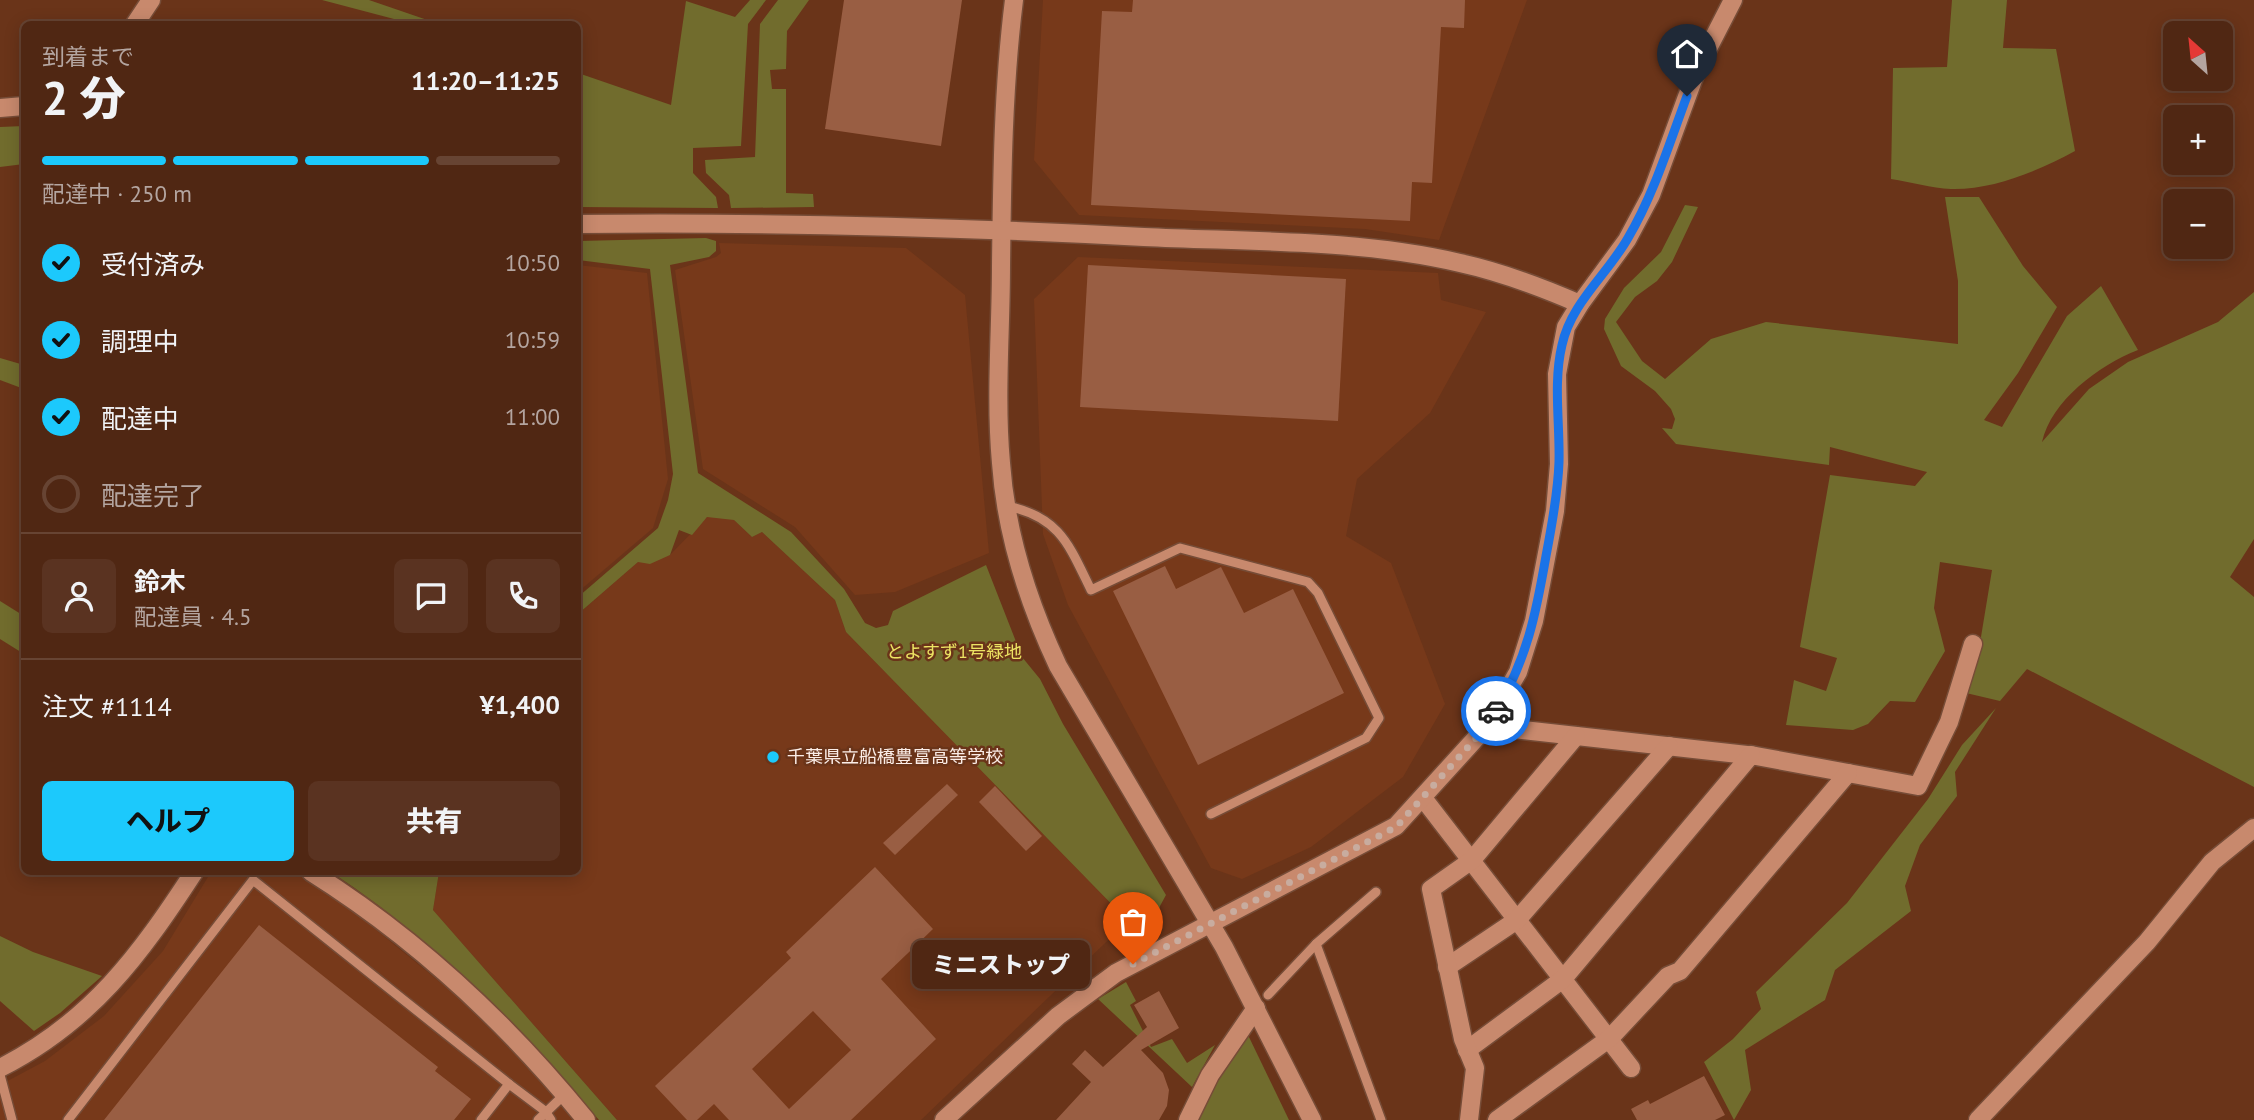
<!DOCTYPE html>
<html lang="ja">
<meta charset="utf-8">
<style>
body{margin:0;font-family:"PT Sans","Noto Sans JP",sans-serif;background:#5a3321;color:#f1f3f6;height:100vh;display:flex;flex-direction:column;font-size:26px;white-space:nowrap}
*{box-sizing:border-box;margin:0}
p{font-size:23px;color:#b4a5a0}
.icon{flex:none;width:38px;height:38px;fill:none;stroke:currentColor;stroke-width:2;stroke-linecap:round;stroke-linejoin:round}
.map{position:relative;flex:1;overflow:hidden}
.panel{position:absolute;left:21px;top:21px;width:560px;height:854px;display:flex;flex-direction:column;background:#502713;border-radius:10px;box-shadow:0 4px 18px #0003,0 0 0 2px #674433}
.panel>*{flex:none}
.needle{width:46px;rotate:333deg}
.controls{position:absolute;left:2163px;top:21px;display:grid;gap:14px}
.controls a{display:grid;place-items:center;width:70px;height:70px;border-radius:10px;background:#502713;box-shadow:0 4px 18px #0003,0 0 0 2px #674433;font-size:35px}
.pin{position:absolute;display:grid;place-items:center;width:60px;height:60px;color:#fff;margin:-72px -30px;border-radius:50% 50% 50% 0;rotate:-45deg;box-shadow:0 0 7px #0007}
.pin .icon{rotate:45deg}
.courier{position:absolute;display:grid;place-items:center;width:70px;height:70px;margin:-35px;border:5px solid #1a73e8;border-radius:50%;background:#fff;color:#222;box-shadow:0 2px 9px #0007}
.bubble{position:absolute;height:49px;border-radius:10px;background:#502713;box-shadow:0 4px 18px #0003,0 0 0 2px #674433;font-size:23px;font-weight:800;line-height:49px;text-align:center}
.headline em{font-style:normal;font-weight:800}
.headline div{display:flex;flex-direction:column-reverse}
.headline{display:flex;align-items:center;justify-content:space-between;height:119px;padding:0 21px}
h1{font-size:46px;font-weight:800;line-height:52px}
.bar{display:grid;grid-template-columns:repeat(4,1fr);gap:10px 7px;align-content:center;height:84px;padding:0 21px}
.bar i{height:9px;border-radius:5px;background:#674433}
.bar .selected{background:#1cc9fc}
.bar p{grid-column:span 4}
.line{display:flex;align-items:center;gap:18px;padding:0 21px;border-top:2px solid #674433}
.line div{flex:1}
.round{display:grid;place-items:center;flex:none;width:74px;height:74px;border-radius:10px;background:#5a3321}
ol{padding:0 21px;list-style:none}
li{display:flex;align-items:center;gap:21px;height:77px}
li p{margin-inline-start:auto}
li .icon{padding:7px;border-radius:50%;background:#1cc9fc;color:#111;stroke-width:4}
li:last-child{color:#b4a5a0}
li i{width:38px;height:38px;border:4px solid #674433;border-radius:50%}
.action{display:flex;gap:14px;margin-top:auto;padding:14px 21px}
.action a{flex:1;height:80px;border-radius:10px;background:#1cc9fc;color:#111;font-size:28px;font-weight:800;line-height:80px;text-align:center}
.action a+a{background:#5a3321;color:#f1f3f6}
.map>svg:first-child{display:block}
.built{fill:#77391a}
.green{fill:#716c2d}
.building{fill:#995e43;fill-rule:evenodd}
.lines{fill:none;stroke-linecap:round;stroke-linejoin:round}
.service-casing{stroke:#764c37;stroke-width:12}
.minor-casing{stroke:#764c37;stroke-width:21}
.tertiary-casing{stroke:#764c37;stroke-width:21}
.service{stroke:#c8896d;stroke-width:9}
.minor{stroke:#c8896d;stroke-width:18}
.tertiary{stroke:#c8896d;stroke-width:18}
.done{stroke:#c8ac9f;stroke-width:7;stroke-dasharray:0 12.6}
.route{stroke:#1a73e8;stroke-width:9}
.poi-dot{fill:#1cc9fc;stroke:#6a3419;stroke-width:2.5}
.labels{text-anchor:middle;stroke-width:5;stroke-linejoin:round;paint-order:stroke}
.park-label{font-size:18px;fill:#ece363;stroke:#6a3419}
.poi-label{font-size:18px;fill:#fbede7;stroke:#6a3419;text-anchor:start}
</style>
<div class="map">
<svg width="2254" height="1120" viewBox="0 0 2254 1120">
<rect width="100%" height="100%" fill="#6a3419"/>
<!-- built -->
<g class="built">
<polygon points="1043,0 1527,0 1439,240 1365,229 1079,215 1034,160"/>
<polygon points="719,243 906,248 965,295 989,553 895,592 855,595 795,527 703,469 675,270 716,257 721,253"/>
<polygon points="1078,257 1438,273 1441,300 1486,312 1430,413 1357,479 1346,536 1391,563 1445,704 1403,777 1311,847 1242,879 1211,868 1068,605 1043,534 1034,299"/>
<polygon points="578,265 647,273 668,479 653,528 578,592"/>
<polygon points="718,516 734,520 752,537 762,532 835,600 846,632 1128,921 921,1120 617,1120 433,910 439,872 578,872 578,614 638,562 670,555 707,517"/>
<polygon points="211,872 295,872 310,881 363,919 458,997 518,1054 576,1120 0,1120 0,1085 45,1061 104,1016 163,951"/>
</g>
<!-- green -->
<g class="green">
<polygon points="322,0 369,0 439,24 398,24 394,19"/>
<polygon points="750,0 766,0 748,24 741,146 693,148 693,173 716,197 718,208 578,207 578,73 671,105 686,1 735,17"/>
<polygon points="778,0 809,0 787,31 786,69 770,70 772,89 786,89 786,193 813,194 814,207 731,208 729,195 706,173 705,160 755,157 760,24"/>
<path d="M1952,0H2007L2003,48L2056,49L2075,151C2038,171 1993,190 1951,189C1931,188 1911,182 1891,179L1893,68L1947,67Z"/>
<polygon points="24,126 24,164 0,167 0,127"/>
<path d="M1945,197H1979L2023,266L2057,307L2018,373L1984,420L2002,427L2067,316L2101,286L2138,350C2099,365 2051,401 2042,442L2089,389L2128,362L2218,322L2254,292V539L2230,577L2254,597V787L2027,669L2000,701L1966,693L1979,649L1992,570L1940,562L1934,608L1945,651L1915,702L1890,701L1868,724L1853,730L1786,725L1794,680L1826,691L1837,658L1800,647L1830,475L1915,486L1927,472L1830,447L1829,465L1676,444L1662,428L1672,429L1675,419L1671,409L1655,391L1621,366L1604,329L1605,319L1624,288L1661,252L1685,205L1698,207L1672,262L1657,281L1635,297L1616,322L1642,361L1665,379L1711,339L1766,322L1958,344V281Z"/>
<polygon points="706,238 716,241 716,251 709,257 670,265 698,473 791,532 844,589 865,623 876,628 888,625 893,611 986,565 1022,657 1040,679 1063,724 1166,895 1160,906 1156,929 1123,948 1114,936 1128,921 846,632 835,600 762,532 752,537 734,520 707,517 692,535 679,530 670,555 650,564 638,562 578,614 578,597 658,528 668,500 673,474 650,269 578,260 578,241"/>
<polygon points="0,358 24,365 24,389 0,380"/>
<polygon points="0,601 24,616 24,654 0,639"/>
<polygon points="1996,708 1955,772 1957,796 1920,845 1905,886 1911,911 1835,970 1825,1000 1745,1050 1751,1090 1734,1120 1704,1062 1733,1039 1761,1009 1756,992 1847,903 1928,799 1962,745"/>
<path d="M331,872H439L433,910L617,1120H599C520,1027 433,939 331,872Z"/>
<polygon points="0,936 33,952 102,976 60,1013 34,1031 0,1001"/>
<polygon points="1126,982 1136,1001 1130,1005 1151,1047 1172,1039 1187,1063 1215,1045 1192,1087 1098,999"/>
<polygon points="1248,1035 1289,1120 1197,1120 1216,1080"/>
</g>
<!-- building -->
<g class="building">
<polygon points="844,0 962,0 941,146 825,129"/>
<polygon points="1133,0 1465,0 1464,28 1441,27 1432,183 1412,182 1410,221 1091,205 1102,11 1132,12"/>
<polygon points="1088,265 1346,279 1338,421 1080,407"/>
<polygon points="1165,566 1176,589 1221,567 1244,613 1293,589 1344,693 1198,765 1113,591"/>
<polygon points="947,784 958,795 895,855 883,843"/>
<polygon points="995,786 1042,836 1026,851 979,802"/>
<path d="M875,867L933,929L881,979L936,1039L851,1120H729L714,1104L697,1120H687L655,1086L791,958L786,952ZM813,1011L851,1050L789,1109L752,1069Z"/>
<polygon points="259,925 438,1067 435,1071 471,1099 454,1120 104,1120"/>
<polygon points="1159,991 1179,1028 1141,1050 1163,1073 1169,1090 1167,1106 1159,1120 1056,1120 1091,1082 1072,1064 1085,1050 1103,1067 1147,1027 1134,1005"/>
<polygon points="1704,1076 1725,1115 1715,1120 1637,1120 1631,1109 1648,1100 1650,1104"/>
</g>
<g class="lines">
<defs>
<g id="service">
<path d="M1007,506C1060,517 1069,545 1091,590L1180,548L1308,582L1318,593L1379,718L1366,738L1211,814"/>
<polyline points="1316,944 1381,1120"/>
<polyline points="1268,995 1316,944 1376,892"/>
<polyline points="0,1075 12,1120"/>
<polyline points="509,1084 545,1111 551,1120"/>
<polyline points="68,1120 253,880 509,1084 481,1120"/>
<polyline points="538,1120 565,1094"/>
</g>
<g id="minor">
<polyline points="135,24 151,0"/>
<polyline points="1487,726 1756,756 1918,786 1949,722 1973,644"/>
<polyline points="1423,798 1631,1068"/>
<polyline points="1447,967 1517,920 1669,746"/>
<polyline points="1467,1050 1563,979 1751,755"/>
<polyline points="944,1120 1058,1016 1116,973 1396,826 1487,726 1518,672 1534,621 1555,511 1559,464 1557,374 1566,327 1580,304 1627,240 1651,195 1696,72 1733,0"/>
<polyline points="1188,1120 1210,1075 1256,1008"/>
<polyline points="1469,1120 1475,1068 1463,1039 1431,889 1472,860 1576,736"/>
<polyline points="1497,1120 1610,1038 1668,976 1680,971 1848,773"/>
<polyline points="1978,1120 2147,942 2212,862 2254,828"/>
</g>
<g id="tertiary">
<path d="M1014,0C1003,87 1002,178 1001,266C1001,331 995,397 1001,463C1006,534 1028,602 1058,666L1224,947L1312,1120"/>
<polyline points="0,108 24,106"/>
<path d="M578,224C766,222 955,227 1144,237C1248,242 1358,239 1460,263C1501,272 1541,287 1580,304"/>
<path d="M311,872C416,938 508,1024 586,1120"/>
<path d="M0,1068C91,1022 140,955 194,872"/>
</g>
</defs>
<!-- service casing -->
<use href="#service" class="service-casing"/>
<!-- minor casing -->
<use href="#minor" class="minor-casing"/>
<!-- tertiary casing -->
<use href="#tertiary" class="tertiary-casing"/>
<!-- service -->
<use href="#service" class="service"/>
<!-- minor -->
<use href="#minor" class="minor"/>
<!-- tertiary -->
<use href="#tertiary" class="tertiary"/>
</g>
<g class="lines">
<!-- done -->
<polyline class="done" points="1133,964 1396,827 1487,726 1496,711"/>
<!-- route -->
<path class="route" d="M1496,711C1527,659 1536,614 1546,556C1552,525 1558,493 1559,462C1560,423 1553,383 1562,345C1571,303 1607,275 1628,238C1654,194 1669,144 1687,96"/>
</g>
<!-- markers -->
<circle class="poi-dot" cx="773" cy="757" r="7"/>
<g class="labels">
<!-- park labels -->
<g class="park-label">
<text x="954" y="658">とよすず1号緑地</text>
</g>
<!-- poi labels -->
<g class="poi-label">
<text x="787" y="763">千葉県立船橋豊富高等学校</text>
</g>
</g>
</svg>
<div class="controls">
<a><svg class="needle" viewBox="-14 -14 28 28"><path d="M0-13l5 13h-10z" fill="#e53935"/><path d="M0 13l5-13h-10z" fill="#b4a5a0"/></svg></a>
<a>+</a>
<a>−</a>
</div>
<div class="pin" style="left:1133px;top:964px;background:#ea580c"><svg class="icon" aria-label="bag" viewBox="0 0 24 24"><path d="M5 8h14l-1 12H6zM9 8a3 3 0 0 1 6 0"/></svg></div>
<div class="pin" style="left:1687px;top:96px;background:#1f2937"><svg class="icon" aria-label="home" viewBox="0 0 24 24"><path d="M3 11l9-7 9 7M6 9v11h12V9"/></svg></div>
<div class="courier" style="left:1496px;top:711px"><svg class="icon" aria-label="car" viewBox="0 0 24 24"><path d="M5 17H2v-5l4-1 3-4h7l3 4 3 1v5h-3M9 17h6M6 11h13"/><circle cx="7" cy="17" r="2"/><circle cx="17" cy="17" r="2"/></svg></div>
<div class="bubble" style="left:912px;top:940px;width:178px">ミニストップ</div>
<section class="panel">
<div class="headline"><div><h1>2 分</h1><p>到着まで</p></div><em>11:20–11:25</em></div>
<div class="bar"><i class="selected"></i><i class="selected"></i><i class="selected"></i><i></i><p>配達中 · 250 m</p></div>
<ol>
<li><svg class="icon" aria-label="check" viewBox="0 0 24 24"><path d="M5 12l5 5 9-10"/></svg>受付済み<p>10:50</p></li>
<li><svg class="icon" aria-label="check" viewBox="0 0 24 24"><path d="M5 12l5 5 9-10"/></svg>調理中<p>10:59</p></li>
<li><svg class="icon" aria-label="check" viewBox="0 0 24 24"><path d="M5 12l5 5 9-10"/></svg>配達中<p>11:00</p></li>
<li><i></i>配達完了</li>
</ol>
<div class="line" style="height:126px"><a class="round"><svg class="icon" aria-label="person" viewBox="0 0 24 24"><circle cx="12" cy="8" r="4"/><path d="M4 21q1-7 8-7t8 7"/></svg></a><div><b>鈴木</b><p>配達員 · 4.5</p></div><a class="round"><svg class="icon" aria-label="chat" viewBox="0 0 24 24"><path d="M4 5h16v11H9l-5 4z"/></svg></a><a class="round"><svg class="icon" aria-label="phone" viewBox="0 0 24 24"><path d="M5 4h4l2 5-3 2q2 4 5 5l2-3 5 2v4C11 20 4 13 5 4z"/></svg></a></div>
<div class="line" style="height:91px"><div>注文 #1114</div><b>¥1,400</b></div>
<div class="action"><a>ヘルプ</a><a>共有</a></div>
</section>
</div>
